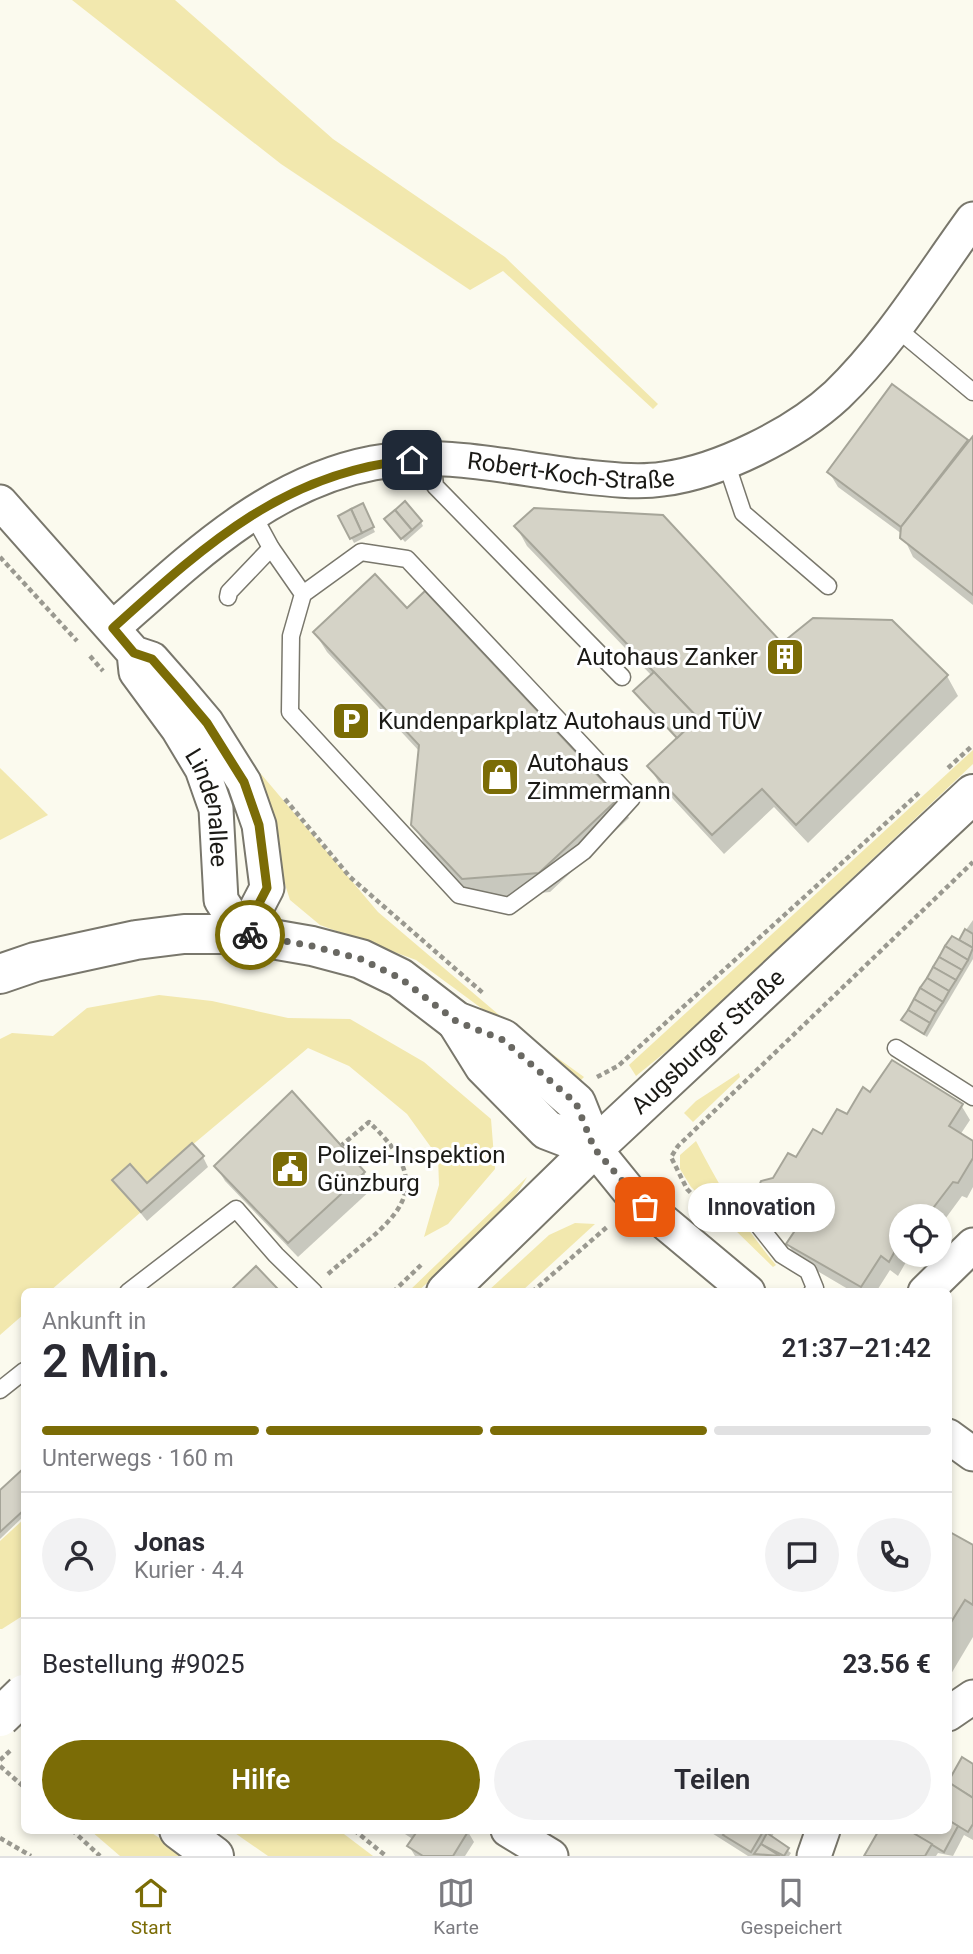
<!DOCTYPE html>
<html lang="de">
<meta charset="utf-8">
<style>
body{margin:0;font-family:Roboto,sans-serif;background:#f2f2f3;color:#2b2b33;height:100vh;display:flex;flex-direction:column;font-size:26px;white-space:nowrap}
*{box-sizing:border-box;margin:0}
p{font-size:23px;color:#7c7c81}
.icon{flex:none;width:38px;height:38px;fill:none;stroke:currentColor;stroke-width:2;stroke-linecap:round;stroke-linejoin:round}
.map{position:relative;flex:1;overflow:hidden}
.drawer{position:absolute;left:21px;top:1288px;width:931px;height:546px;display:flex;flex-direction:column;background:#fff;border-radius:10px;box-shadow:0 4px 10px #0003}
.drawer>*{flex:none}
.controls{position:absolute;left:889px;top:1204px;display:grid;gap:14px}
.controls a{display:grid;place-items:center;width:63px;height:63px;border-radius:50%;background:#fff;box-shadow:0 4px 10px #0003;font-size:35px}
.pin{position:absolute;display:grid;place-items:center;width:60px;height:60px;color:#fff;margin:-30px;border-radius:14px;box-shadow:0 4px 10px #0006}
.courier{position:absolute;display:grid;place-items:center;width:70px;height:70px;margin:-35px;border:5px solid #7b6c06;border-radius:50%;background:#fff;color:#222;box-shadow:0 2px 9px #0007}
.bubble{position:absolute;height:49px;border-radius:24px;background:#fff;box-shadow:0 4px 10px #0003;font-size:23px;font-weight:600;line-height:49px;text-align:center}
.summary em{font-style:normal;font-weight:600}
.summary div{display:flex;flex-direction:column-reverse}
.summary{display:flex;align-items:center;justify-content:space-between;height:119px;padding:0 21px}
h1{font-size:46px;font-weight:600;line-height:52px}
.bar{display:grid;grid-template-columns:repeat(4,1fr);gap:10px 7px;align-content:center;height:84px;padding:0 21px}
.bar i{height:9px;border-radius:5px;background:#e1e1e2}
.bar .active{background:#7b6c06}
.bar p{grid-column:span 4}
.line{display:flex;align-items:center;gap:18px;padding:0 21px;border-top:2px solid #e1e1e2}
.line div{flex:1}
.round{display:grid;place-items:center;flex:none;width:74px;height:74px;border-radius:37px;background:#f2f2f3}
.primary-button{display:flex;gap:14px;margin-top:auto;padding:14px 21px}
.primary-button a{flex:1;height:80px;border-radius:42px;background:#7b6c06;color:#fff;font-size:28px;font-weight:600;line-height:80px;text-align:center}
.primary-button a+a{background:#f2f2f3;color:#2b2b33}
.menu{display:flex;justify-content:space-around;align-items:center;height:98px;border-top:2px solid #e1e1e2;background:#fff;font-size:19px;color:#7c7c81}
.menu a{display:grid;justify-items:center;gap:4px}
.menu .active{color:#7b6c06}
.map>svg:first-child{display:block}
.green{fill:#f2e8ae}
.shadow{fill:#0003}
.building{fill:#d5d3c7;stroke:#a6a599;stroke-width:2}
.lines{fill:none;stroke-linecap:round;stroke-linejoin:round}
.service-casing{stroke:#79776c;stroke-width:19}
.minor-casing{stroke:#79776c;stroke-width:37}
.tertiary-casing{stroke:#79776c;stroke-width:42}
.secondary-casing{stroke:#79776c;stroke-width:42}
.primary-casing{stroke:#79776c;stroke-width:42}
.path{stroke:#9a9990;stroke-width:4.5;stroke-dasharray:5 3.5;stroke-linecap:butt}
.service{stroke:#fff;stroke-width:16}
.minor{stroke:#fff;stroke-width:33}
.tertiary{stroke:#fff;stroke-width:38}
.secondary{stroke:#fff;stroke-width:38}
.primary{stroke:#fff;stroke-width:38}
.tertiary-bridge-casing{stroke:#79776c;stroke-width:42;stroke-linecap:butt}
.tertiary-bridge{stroke:#fff;stroke-width:38}
.done{stroke:#696862;stroke-width:7;stroke-dasharray:0 12.6}
.route{stroke:#7b6c06;stroke-width:9}
.labels{text-anchor:middle;stroke-width:6;stroke-linejoin:round;paint-order:stroke}
.street-label{font-size:24px;fill:#1b1a16;stroke:#fff}
.poi-label{font-size:24px;fill:#1b1a16;stroke:#fff;text-anchor:start}
</style>
<div class="map">
<svg width="973" height="1856" viewBox="0 0 973 1856">
<rect width="100%" height="100%" fill="#fbfaee"/>
<!-- green -->
<g class="green">
<polygon points="72,0 175,0 333,139 505,257 658,404 653,409 503,271 470,290 281,164"/>
<polygon points="206,709 378,912 505,1020 584,1077 580,1081 416,960 320,925 290,900 274,850"/>
<polygon points="973,750 973,764 684,1037 636,1076 629,1065"/>
<polygon points="0,768 48,815 0,840"/>
<polygon points="159,995 212,1001 288,1018 350,1019 424,1062 491,1119 495,1169 448,1224 424,1237 439,1185 438,1157 407,1114 349,1066 308,1048 147,1183 113,1180 141,1212 50,1291 24,1292 24,1314 0,1335 0,1039 12,1033 53,1036 87,1008"/>
<polygon points="739,1073 740,1077 693,1122 684,1113 696,1101"/>
<path d="M696,1141C719,1186 743,1226 776,1265L773,1267L691,1187L680,1169V1155Z"/>
<path d="M527,1177C502,1222 457,1257 418,1291L408,1292Z"/>
<polygon points="575,1223 595,1224 522,1291 488,1291 549,1235"/>
<polygon points="24,1519 24,1615 2,1629 0,1629 0,1541"/>
<polygon points="91,1831 149,1831 186,1856 120,1856"/>
<polygon points="232,1831 340,1831 373,1856 268,1856"/>
</g>
<!-- shadow -->
<g class="shadow">
<polygon points="973,439 973,605 913,557 902,534 838,487 829,472 967,441 968,445"/>
<polygon points="362,506 375,532 354,543 340,516"/>
<polygon points="421,522 423,526 405,542 389,524"/>
<polygon points="516,526 782,645 891,622 947,676 958,696 808,843 774,807 724,854 661,786 649,766 679,739 652,676 527,546"/>
<polygon points="407,611 618,799 629,818 550,892 475,899 425,845 413,824 420,752 327,652 315,633"/>
<polygon points="973,920 973,959 927,1037 903,1020"/>
<polygon points="870,1094 961,1105 970,1120 960,1135 973,1144 973,1187 967,1198 962,1196 940,1226 940,1216 901,1216 901,1255 910,1255 898,1276 890,1270 876,1292 853,1292 797,1259 788,1244 798,1230 771,1212 759,1191"/>
<polygon points="203,1157 208,1167 147,1221 114,1180 146,1185"/>
<polygon points="216,1166 364,1173 373,1188 298,1257 225,1181"/>
<polygon points="24,1470 24,1516 0,1539 0,1492"/>
<polygon points="948,1533 973,1547 973,1637 948,1679"/>
<polygon points="962,1759 973,1766 973,1840 964,1835 953,1856 938,1853 936,1856 866,1856 948,1830 948,1781"/>
<polygon points="399,1830 467,1830 474,1842 465,1856 415,1856 409,1846 414,1840"/>
<polygon points="707,1830 776,1830 771,1838 791,1853 789,1856 748,1856"/>
</g>
<!-- building -->
<g class="building">
<polygon points="892,384 968,440 901,527 827,472"/>
<polygon points="973,436 973,595 900,538 901,527"/>
<polygon points="405,501 422,521 412,530 395,510"/>
<polygon points="363,503 374,527 362,533 351,509"/>
<polygon points="534,508 663,515 782,643 813,618 892,620 948,675 796,825 762,789 712,835 647,766 698,718 514,526"/>
<polygon points="351,509 362,533 350,539 338,516"/>
<polygon points="395,510 412,530 401,539 384,519"/>
<polygon points="375,574 407,608 425,591 619,798 539,873 462,879 411,825 419,745 313,632"/>
<polygon points="654,672 698,718 677,738 633,691"/>
<polygon points="965,929 973,934 973,948 959,940"/>
<polygon points="952,936 973,948 968,960 945,946"/>
<polygon points="945,946 968,960 962,970 939,957"/>
<polygon points="939,957 962,970 956,980 933,967"/>
<polygon points="933,967 956,980 949,991 927,978"/>
<polygon points="927,978 949,991 943,1002 920,988"/>
<polygon points="920,988 943,1002 936,1012 914,999"/>
<polygon points="914,999 936,1012 930,1023 908,1010"/>
<polygon points="908,1010 930,1023 924,1034 901,1020"/>
<polygon points="892,1060 963,1104 949,1126 973,1141 973,1158 958,1183 953,1182 927,1216 901,1216 901,1240 889,1262 881,1256 861,1287 786,1244 800,1223 760,1197 757,1191 761,1181 773,1178 788,1153 796,1157 813,1129 822,1134 837,1109 847,1114 863,1087 870,1092"/>
<polygon points="292,1091 365,1172 288,1243 214,1166"/>
<polygon points="192,1143 204,1156 141,1212 112,1180 130,1164 147,1183"/>
<polygon points="256,1266 278,1289 276,1292 229,1292"/>
<polygon points="24,1468 24,1510 0,1532 0,1490"/>
<polygon points="948,1531 973,1545 973,1605 965,1600 948,1627"/>
<polygon points="962,1757 973,1764 973,1798 948,1782"/>
<polygon points="948,1782 973,1798 973,1824 968,1832 948,1820"/>
<polygon points="948,1820 958,1826 944,1852 908,1830 948,1830"/>
<polygon points="418,1830 469,1830 453,1856 423,1856 407,1846"/>
<polygon points="726,1830 764,1830 751,1852 723,1835"/>
<polygon points="879,1830 908,1830 932,1844 925,1856 864,1856"/>
<polygon points="767,1833 789,1848 784,1856 761,1844"/>
<polygon points="761,1844 780,1856 754,1854"/>
</g>
<g class="lines">
<defs>
<g id="service">
<polyline points="895,327 973,392"/>
<polyline points="432,458 435,486 622,677"/>
<polyline points="726,462 743,513 828,586"/>
<polyline points="252,513 271,548 303,594 291,636 290,712 459,895 509,906 584,851 632,798 407,559 361,552 303,594"/>
<polyline points="228,597 229,592 271,548"/>
<polyline points="896,1048 973,1097"/>
<polyline points="740,1202 782,1255 808,1271 815,1288 812,1292"/>
<polyline points="128,1292 236,1209 276,1255 314,1292"/>
<polyline points="0,1390 24,1371"/>
</g>
<g id="minor">
<path id="s1" d="M0,502L134,653L136,672L178,729L202,769L216,809L221,900L243,934L267,888L259,825L244,782L207,723L180,691L152,659L134,653"/>
<path id="s2" d="M113,628C190,560 268,483 373,463C442,450 510,468 578,476C604,479 637,483 663,479C719,472 795,434 837,395C890,344 930,278 973,219"/>
<polyline points="594,1148 633,1196 748,1292"/>
<polyline points="925,1292 973,1245"/>
<polyline points="948,1436 973,1454"/>
<polyline points="948,1714 973,1697"/>
<polyline points="508,1830 551,1856"/>
<polyline points="814,1856 823,1830"/>
</g>
<polyline id="tertiary" points="446,1292 594,1148"/>
<g id="secondary">
<polyline points="0,974 35,962 136,940 184,934 243,934 312,946 361,959 400,978 456,1021 503,1039 576,1103 594,1148"/>
<polyline points="456,1021 484,1066 547,1130 594,1148"/>
<path id="s3" d="M594,1148L973,794"/>
</g>
<polyline id="primary" points="179,1830 214,1856"/>
</defs>
<!-- service casing -->
<use href="#service" class="service-casing"/>
<!-- minor casing -->
<use href="#minor" class="minor-casing"/>
<!-- tertiary casing -->
<use href="#tertiary" class="tertiary-casing"/>
<!-- secondary casing -->
<use href="#secondary" class="secondary-casing"/>
<!-- primary casing -->
<use href="#primary" class="primary-casing"/>
<!-- path -->
<g class="path">
<polyline points="0,557 77,641"/>
<polyline points="90,656 103,671"/>
<polyline points="948,768 973,745"/>
<polyline points="285,799 350,877 483,993"/>
<polyline points="597,1077 618,1066 920,792"/>
<polyline points="726,1229 687,1189 671,1157 678,1146 973,862"/>
<path d="M328,1274C387,1222 447,1195 369,1122L342,1145"/>
<polyline points="393,1292 421,1265"/>
<polyline points="532,1292 607,1227"/>
<polyline points="0,1760 11,1750"/>
<polyline points="0,1766 24,1787"/>
<polyline points="72,1830 100,1856"/>
<polyline points="354,1830 386,1856"/>
<polyline points="0,1838 31,1856"/>
</g>
<!-- service -->
<use href="#service" class="service"/>
<!-- minor -->
<use href="#minor" class="minor"/>
<!-- tertiary -->
<use href="#tertiary" class="tertiary"/>
<!-- secondary -->
<use href="#secondary" class="secondary"/>
<!-- primary -->
<use href="#primary" class="primary"/>
<defs>
<polyline id="tertiary-bridge" points="0,1717 24,1694"/>
</defs>
<!-- tertiary-bridge casing -->
<use href="#tertiary-bridge" class="tertiary-bridge-casing"/>
<!-- tertiary-bridge -->
<use href="#tertiary-bridge" class="tertiary-bridge"/>
</g>
<g class="lines">
<!-- done -->
<polyline class="done" points="250,935 312,946 361,959 400,978 456,1021 503,1040 576,1103 594,1148 645,1207"/>
<!-- route -->
<path class="route" d="M250,935L243,934L267,888L259,825L244,782L207,723L180,691L152,659L134,653L113,628C204,546 285,471 412,460"/>
</g>
<!-- icons -->
<defs>
<symbol id="building-square" viewBox="-11 -11 22 22"><rect x="-9" y="-9" width="18" height="18" rx="4" fill="#7b6c06" stroke="#fff"/><path d="M-4-6H4V6H1V3H-1V6H-4ZM-2.5-4.3h1.7v1.8h-1.7ZM.8-4.3h1.7v1.8H.8ZM-2.5-1h1.7V.8h-1.7ZM.8-1h1.7V.8H.8Z" fill="#fff"/></symbol>
<symbol id="parking-square" viewBox="-11 -11 22 22"><rect x="-9" y="-9" width="18" height="18" rx="4" fill="#7b6c06" stroke="#fff"/><path d="M-3.5-5.5H1a3.5 3.5 0 0 1 0 7H-1V5.5H-3.5ZM-1-3.4V-.6H.8a1.4 1.4 0 0 0 0-2.8Z" fill="#fff"/></symbol>
<symbol id="shop-square" viewBox="-11 -11 22 22"><rect x="-9" y="-9" width="18" height="18" rx="4" fill="#7b6c06" stroke="#fff"/><path d="M-5-2.5h2.3a2.7 3.5 0 0 1 5.4 0H5L5.5 6h-11ZM-1.5-2.5h3a1.5 2.3 0 0 0-3 0Z" fill="#fff"/></symbol>
<symbol id="civic-square" viewBox="-11 -11 22 22"><rect x="-9" y="-9" width="18" height="18" rx="4" fill="#7b6c06" stroke="#fff"/><path d="M-.6-6.5H3V-4.5H.6V-3L4-1V1h2V6H-6V1h2V-1L-.6-3ZM-1.2 2.5V6h2.4V2.5Z" fill="#fff"/></symbol>
</defs>
<g fill-rule="evenodd">
<use href="#building-square" x="763" y="635" width="44" height="44"/>
<use href="#parking-square" x="329" y="699" width="44" height="44"/>
<use href="#shop-square" x="478" y="755" width="44" height="44"/>
<use href="#civic-square" x="268" y="1147" width="44" height="44"/>
</g>
<g class="labels">
<!-- street labels -->
<g class="street-label">
<text dy="8" stroke="none"><textPath href="#s2" startOffset="511">Robert-Koch-Straße</textPath></text>
<text dy="8" stroke="none"><textPath href="#s1" startOffset="378">Lindenallee</textPath></text>
<text dy="8" stroke="none"><textPath href="#s3" startOffset="156">Augsburger Straße</textPath></text>
</g>
<!-- poi labels -->
<g class="poi-label">
<text x="758" y="665" text-anchor="end">Autohaus Zanker</text>
<text x="378" y="729">Kundenparkplatz Autohaus und TÜV</text>
<text x="527" y="771">Autohaus<tspan x="527" dy="28">Zimmermann</tspan></text>
<text x="317" y="1163">Polizei-Inspektion<tspan x="317" dy="28">Günzburg</tspan></text>
</g>
</g>
</svg>
<div class="controls">
<a><svg class="icon" aria-label="locate" viewBox="0 0 24 24"><circle cx="12" cy="12" r="6"/><path d="M12 2v4M12 18v4M2 12h4M18 12h4"/></svg></a>
</div>
<div class="pin" style="left:645px;top:1207px;background:#ea580c"><svg class="icon" aria-label="bag" viewBox="0 0 24 24"><path d="M5 8h14l-1 12H6zM9 8a3 3 0 0 1 6 0"/></svg></div>
<div class="pin" style="left:412px;top:460px;background:#1f2937"><svg class="icon" aria-label="home" viewBox="0 0 24 24"><path d="M3 11l9-7 9 7M6 9v11h12V9"/></svg></div>
<div class="courier" style="left:250px;top:935px"><svg class="icon" aria-label="bike" viewBox="0 0 24 24"><circle cx="6" cy="16" r="4"/><circle cx="18" cy="16" r="4"/><path d="M6 16l4-8h5l3 8M10 8l3 8H6M13 5h3"/></svg></div>
<div class="bubble" style="left:688px;top:1183px;width:147px">Innovation</div>
<section class="drawer">
<div class="summary"><div><h1>2 Min.</h1><p>Ankunft in</p></div><em>21:37–21:42</em></div>
<div class="bar"><i class="active"></i><i class="active"></i><i class="active"></i><i></i><p>Unterwegs · 160 m</p></div>
<div class="line" style="height:126px"><a class="round"><svg class="icon" aria-label="person" viewBox="0 0 24 24"><circle cx="12" cy="8" r="4"/><path d="M4 21q1-7 8-7t8 7"/></svg></a><div><b>Jonas</b><p>Kurier · 4.4</p></div><a class="round"><svg class="icon" aria-label="chat" viewBox="0 0 24 24"><path d="M4 5h16v11H9l-5 4z"/></svg></a><a class="round"><svg class="icon" aria-label="phone" viewBox="0 0 24 24"><path d="M5 4h4l2 5-3 2q2 4 5 5l2-3 5 2v4C11 20 4 13 5 4z"/></svg></a></div>
<div class="line" style="height:91px"><div>Bestellung #9025</div><b>23.56 €</b></div>
<div class="primary-button"><a>Hilfe</a><a>Teilen</a></div>
</section>
</div>
<nav class="menu">
<a class="active"><svg class="icon" aria-label="home" viewBox="0 0 24 24"><path d="M3 11l9-7 9 7M6 9v11h12V9"/></svg>Start</a>
<a><svg class="icon" aria-label="map" viewBox="0 0 24 24"><path d="M3 6l6-2 6 2 6-2v14l-6 2-6-2-6 2zM9 4v14M15 6v14"/></svg>Karte</a>
<a><svg class="icon" aria-label="saved" viewBox="0 0 24 24"><path d="M7 4h10v16l-5-4-5 4z"/></svg>Gespeichert</a>
</nav>
